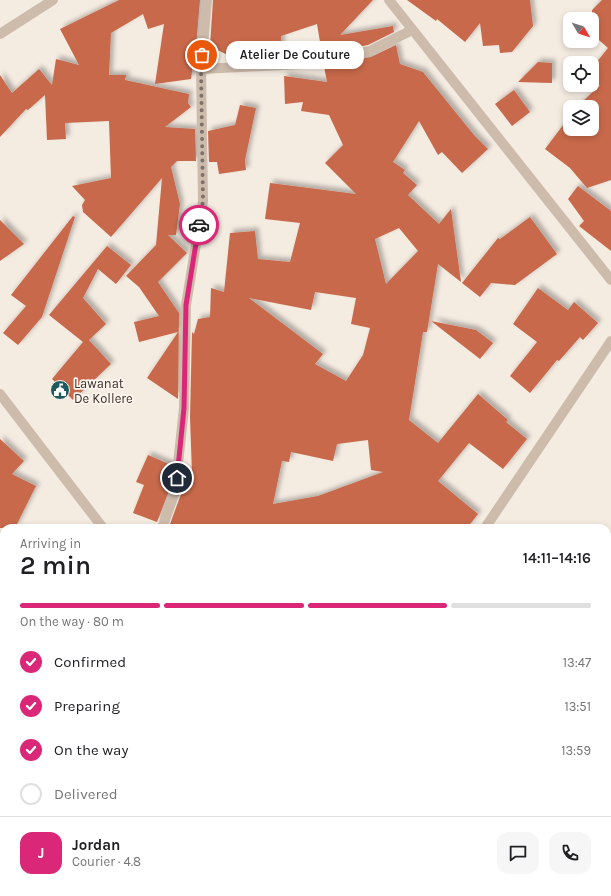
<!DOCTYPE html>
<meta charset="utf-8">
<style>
body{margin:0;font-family:Karla,sans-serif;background:#f6f6f6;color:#202124;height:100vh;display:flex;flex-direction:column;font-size:15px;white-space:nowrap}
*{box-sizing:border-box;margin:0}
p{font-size:13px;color:#757577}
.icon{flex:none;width:22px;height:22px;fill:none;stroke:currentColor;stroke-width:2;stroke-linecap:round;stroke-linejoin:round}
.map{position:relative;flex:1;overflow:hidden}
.details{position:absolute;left:0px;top:524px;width:611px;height:372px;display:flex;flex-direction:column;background:#fff;border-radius:12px 12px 0 0;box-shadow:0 2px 6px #0003}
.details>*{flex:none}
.needle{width:26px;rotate:129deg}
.fabs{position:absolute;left:563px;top:12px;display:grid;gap:8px}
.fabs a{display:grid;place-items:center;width:36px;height:36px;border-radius:8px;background:#fff;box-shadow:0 2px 6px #0003;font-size:20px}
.pin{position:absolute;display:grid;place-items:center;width:34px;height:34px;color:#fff;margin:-17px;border:2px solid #fff;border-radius:50%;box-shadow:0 1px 4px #0007}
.courier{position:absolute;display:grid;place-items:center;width:40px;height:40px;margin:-20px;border:3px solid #db2777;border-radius:50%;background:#fff;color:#222;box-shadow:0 1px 5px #0007}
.bubble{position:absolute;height:28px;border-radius:12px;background:#fff;box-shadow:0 2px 6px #0003;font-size:13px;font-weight:600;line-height:28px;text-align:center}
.overview em{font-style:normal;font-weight:600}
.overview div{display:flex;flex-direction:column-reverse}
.overview{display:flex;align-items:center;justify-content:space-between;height:68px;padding:0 20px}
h1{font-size:26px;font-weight:600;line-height:30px}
.bar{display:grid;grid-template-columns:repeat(4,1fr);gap:6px 4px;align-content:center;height:48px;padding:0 20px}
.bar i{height:5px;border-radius:3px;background:#e0e0e0}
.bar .active{background:#db2777}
.bar p{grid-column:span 4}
.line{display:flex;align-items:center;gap:10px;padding:0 20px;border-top:1px solid #e0e0e0}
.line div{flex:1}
.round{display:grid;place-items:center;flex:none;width:42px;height:42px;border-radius:12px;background:#f6f6f6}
ol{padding:0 20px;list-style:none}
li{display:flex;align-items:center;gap:12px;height:44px}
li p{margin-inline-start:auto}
li .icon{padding:4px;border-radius:50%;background:#db2777;color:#fff;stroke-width:4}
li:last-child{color:#757577}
li i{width:22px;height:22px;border:2px solid #e0e0e0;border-radius:50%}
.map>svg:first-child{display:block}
.building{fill:#c8694b;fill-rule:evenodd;filter:url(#shadow)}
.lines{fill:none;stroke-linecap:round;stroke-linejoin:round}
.path{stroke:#b9a596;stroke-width:2.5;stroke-dasharray:2 2;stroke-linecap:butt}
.minor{stroke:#cdbbac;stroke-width:10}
.done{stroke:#7c716b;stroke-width:4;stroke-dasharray:0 7.2}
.route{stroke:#db2777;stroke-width:5}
.labels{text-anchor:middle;stroke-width:3.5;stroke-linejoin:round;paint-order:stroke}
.poi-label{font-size:13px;fill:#3b302b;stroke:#fbf5ee;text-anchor:start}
</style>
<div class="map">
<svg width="611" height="896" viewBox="0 0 611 896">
<defs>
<filter id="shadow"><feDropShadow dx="3.5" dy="-3.5" stdDeviation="2" flood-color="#0004"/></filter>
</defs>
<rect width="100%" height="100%" fill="#f4ebe1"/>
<!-- building -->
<g class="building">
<polygon points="119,0 200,0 195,58 194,57 191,79 155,84 164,24 148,29 143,14 111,33 109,75 126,75 125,80 189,94 188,103 191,107 165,127 195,129 196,161 177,161 171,167 180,204 176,235 168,235 187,253 158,282 179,313 178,399 147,378 178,332 139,342 134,322 159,316 139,287 126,276 156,245 162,178 111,237 83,212 82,205 85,200 72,186 111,178 109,121 65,123 66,139 47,140 45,95 28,110 26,109 0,137 0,75 12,93 39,69 52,85 56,59 79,65 60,29"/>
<polygon points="213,0 373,0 340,35 393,26 394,32 368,45 322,54 317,24 281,36 282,59 239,61 210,46"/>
<polygon points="407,0 530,0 533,26 512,52 500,53 499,45 483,46 480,23 465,42 437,19 436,21"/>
<polygon points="602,0 611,0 611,180 587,188 570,168 545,149 570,116 570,129 592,129 592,107 577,107 600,85 592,85 592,68 608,48 592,34 592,10"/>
<path d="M396,45L400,64L423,72L474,135L488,149L462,173L442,152L438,155L419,121L393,162L405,170L403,173L417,185L408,195L439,224L451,209L461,282L438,264L427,332H423L409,420L438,443L478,394L508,420L506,422L527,439L503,469L469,443L438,481L478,514L467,528L169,527L181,494L184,471L192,474L190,417L192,332L194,334L198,319L210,317L211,288L224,292L230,233L255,231L258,259L290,262L300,223L265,219L270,183L356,194L325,163L343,145L329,115L301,111L303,102L285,104L284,76L327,82L324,66L371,57ZM399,228L418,251L386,284L375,239ZM315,292L356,298L351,324L370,328L363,355L346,381L315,364L323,354L249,298L311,310ZM368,440L371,470L383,472L318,496L273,504L282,461L289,462L291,452L333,461L337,444Z"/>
<polygon points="538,62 552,63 552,83 518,82"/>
<polygon points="514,90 530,112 512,126 495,104"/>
<polygon points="240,105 256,108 245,160 246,170 219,174 217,162 209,162 208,131 235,125"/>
<polygon points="578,186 611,211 611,251 579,226 584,221 568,199"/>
<polygon points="73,216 75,217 42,317 18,345 3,333 26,306 11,295"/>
<polygon points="530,217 557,254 515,285 491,283 480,297 462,283 498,238 500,239"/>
<polygon points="0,220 24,244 0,261"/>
<polygon points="107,246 131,265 116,284 98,269 83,298 106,324 89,340 111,364 73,400 52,379 83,342 49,315"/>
<polygon points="538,288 568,310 574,302 598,323 583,340 580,337 559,361 557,360 530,393 510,376 537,342 513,324"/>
<polygon points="431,321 476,330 493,343 480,359"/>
<polygon points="0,439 24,461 12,474 36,486 15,528 0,528"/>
<polygon points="148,455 171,465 169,491 157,522 133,513 144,485 136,482"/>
</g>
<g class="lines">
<!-- path -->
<polyline class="path" points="0,752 4,745"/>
<!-- minor -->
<g class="minor">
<polyline points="389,0 611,280"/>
<polyline points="0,34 53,0"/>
<polyline points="201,69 303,64 370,51 412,30"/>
<polyline points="0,394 103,528"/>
<polyline points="162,528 175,492 184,408 186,305 203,201 201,69 207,0"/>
<polyline points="485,528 611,341"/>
<polyline points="0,696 4,699"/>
<polyline points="607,736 611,735"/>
<polyline points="54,896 54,892"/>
<polyline points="274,896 274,892"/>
</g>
</g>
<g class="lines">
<!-- done -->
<polyline class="done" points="199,225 203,201 201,69 202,55"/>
<!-- route -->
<polyline class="route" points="177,478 184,408 186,305 199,225"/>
</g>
<!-- icons -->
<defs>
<symbol id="civic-disc" viewBox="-11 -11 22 22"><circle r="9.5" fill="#1f5a5e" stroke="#fbf5ee"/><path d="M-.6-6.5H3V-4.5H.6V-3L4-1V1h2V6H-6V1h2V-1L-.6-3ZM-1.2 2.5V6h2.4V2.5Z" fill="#fff"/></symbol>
</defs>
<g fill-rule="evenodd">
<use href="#civic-disc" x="49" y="379" width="22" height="22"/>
</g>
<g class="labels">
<!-- poi labels -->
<g class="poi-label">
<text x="74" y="388">Lawanat<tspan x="74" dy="15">De Kollere</tspan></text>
</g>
</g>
</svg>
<div class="fabs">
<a><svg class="needle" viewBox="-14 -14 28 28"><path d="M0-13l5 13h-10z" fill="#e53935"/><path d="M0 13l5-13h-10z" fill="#757577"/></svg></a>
<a><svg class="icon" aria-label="locate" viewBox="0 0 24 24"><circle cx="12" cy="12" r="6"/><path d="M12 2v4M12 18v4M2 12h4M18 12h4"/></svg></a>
<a><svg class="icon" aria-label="layers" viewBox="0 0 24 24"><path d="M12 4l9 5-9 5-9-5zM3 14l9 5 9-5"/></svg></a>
</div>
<div class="pin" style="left:202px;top:55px;background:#ea580c"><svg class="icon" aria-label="bag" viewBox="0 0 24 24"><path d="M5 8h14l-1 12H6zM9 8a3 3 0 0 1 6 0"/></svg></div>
<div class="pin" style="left:177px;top:478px;background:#1f2937"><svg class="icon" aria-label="home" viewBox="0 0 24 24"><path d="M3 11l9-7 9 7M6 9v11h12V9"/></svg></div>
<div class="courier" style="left:199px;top:225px"><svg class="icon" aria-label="car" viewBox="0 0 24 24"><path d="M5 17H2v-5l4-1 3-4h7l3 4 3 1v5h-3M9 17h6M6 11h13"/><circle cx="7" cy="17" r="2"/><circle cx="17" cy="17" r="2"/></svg></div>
<div class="bubble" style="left:226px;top:41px;width:138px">Atelier De Couture</div>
<section class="details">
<div class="overview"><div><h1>2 min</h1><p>Arriving in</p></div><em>14:11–14:16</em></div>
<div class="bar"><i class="active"></i><i class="active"></i><i class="active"></i><i></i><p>On the way · 80 m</p></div>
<ol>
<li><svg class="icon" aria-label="check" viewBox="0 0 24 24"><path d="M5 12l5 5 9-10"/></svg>Confirmed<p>13:47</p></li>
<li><svg class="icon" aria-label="check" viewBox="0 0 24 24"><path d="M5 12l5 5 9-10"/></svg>Preparing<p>13:51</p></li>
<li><svg class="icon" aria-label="check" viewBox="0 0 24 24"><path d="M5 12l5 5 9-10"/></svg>On the way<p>13:59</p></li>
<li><i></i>Delivered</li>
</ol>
<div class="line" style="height:72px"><b class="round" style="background:#db2777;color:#fff">J</b><div><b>Jordan</b><p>Courier · 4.8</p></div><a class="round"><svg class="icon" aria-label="chat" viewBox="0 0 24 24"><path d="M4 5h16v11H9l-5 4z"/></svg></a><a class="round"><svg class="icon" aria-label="phone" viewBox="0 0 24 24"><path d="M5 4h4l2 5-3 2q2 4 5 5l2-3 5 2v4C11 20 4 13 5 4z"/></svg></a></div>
</section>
</div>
